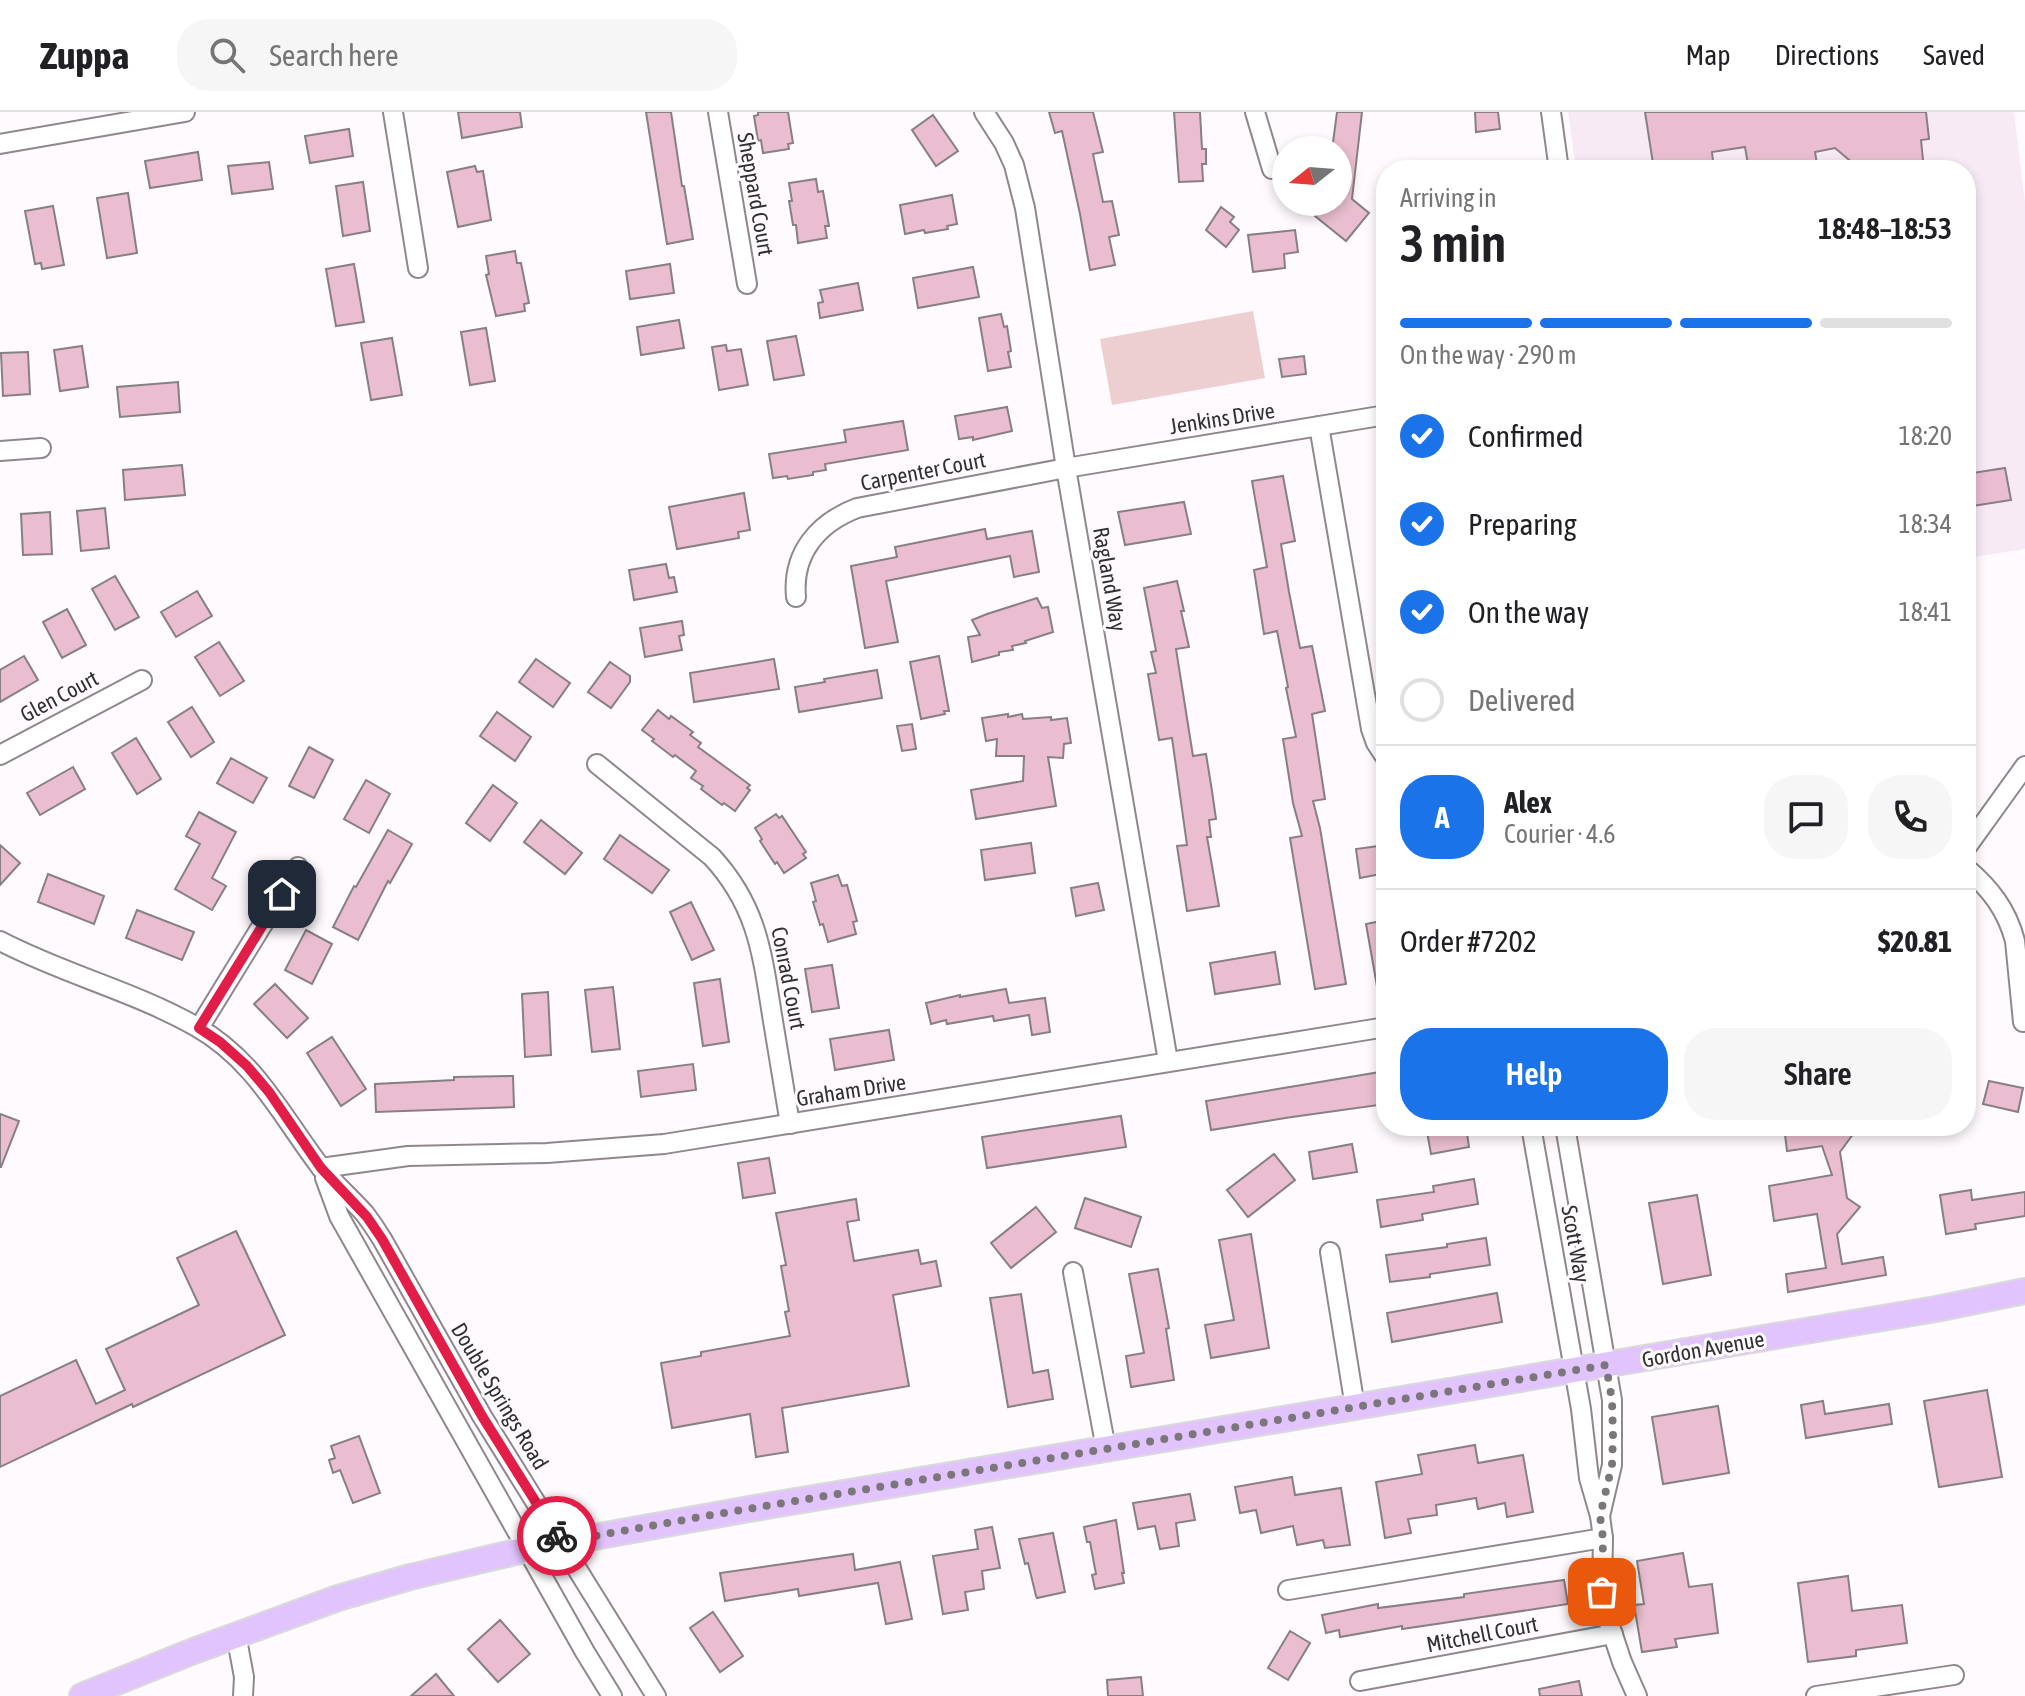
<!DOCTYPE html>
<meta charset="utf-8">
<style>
body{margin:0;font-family:"Asap Condensed",sans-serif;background:#f6f6f6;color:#202124;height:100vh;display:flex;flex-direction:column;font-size:30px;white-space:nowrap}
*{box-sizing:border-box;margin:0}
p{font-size:26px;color:#757577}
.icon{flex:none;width:44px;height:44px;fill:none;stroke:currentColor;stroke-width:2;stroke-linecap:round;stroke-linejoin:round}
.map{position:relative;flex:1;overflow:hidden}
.details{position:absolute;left:1376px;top:48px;width:600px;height:976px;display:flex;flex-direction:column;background:#fff;border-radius:32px;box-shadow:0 4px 12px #0003}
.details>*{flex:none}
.needle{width:52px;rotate:253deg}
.fabs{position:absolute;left:1272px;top:24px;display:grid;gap:16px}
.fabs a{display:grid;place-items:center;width:80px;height:80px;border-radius:50%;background:#fff;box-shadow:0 4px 12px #0003;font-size:40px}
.pin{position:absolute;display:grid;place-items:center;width:68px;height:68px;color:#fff;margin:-34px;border-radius:16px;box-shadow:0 4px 12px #0006}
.courier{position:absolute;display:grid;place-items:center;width:80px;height:80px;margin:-40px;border:6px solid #e11d48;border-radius:50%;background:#fff;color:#222;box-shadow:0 2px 10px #0007}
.summary em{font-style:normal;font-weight:600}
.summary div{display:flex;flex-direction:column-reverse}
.summary{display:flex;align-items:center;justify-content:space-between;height:136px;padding:0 24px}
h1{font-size:52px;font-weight:600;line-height:60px}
.bar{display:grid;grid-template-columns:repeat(4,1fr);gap:12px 8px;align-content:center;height:96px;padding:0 24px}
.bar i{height:10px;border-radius:6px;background:#e0e0e0}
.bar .selected{background:#1a73e8}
.bar p{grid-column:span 4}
.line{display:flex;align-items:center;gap:20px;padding:0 24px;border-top:2px solid #e0e0e0}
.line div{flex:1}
.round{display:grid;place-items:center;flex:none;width:84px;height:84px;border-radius:32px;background:#f6f6f6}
ol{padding:0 24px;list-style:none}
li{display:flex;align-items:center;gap:24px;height:88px}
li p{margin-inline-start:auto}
li .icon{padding:8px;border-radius:50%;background:#1a73e8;color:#fff;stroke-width:4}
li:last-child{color:#757577}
li i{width:44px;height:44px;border:4px solid #e0e0e0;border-radius:50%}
.action{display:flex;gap:16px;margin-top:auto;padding:16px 24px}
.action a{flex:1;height:92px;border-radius:32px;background:#1a73e8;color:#fff;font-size:32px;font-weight:600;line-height:92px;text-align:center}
.action a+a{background:#f6f6f6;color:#202124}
header{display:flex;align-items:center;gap:48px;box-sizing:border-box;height:112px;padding:0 40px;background:#fff;border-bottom:2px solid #e0e0e0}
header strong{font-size:38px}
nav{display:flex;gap:44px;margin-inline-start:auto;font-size:28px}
.search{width:560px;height:72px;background:#f6f6f6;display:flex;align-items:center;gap:20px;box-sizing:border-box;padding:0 28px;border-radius:32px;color:#757577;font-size:30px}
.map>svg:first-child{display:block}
.built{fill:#f7eaf5}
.green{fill:#edcfd1}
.building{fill:#eabed0;stroke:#877f82;stroke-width:2}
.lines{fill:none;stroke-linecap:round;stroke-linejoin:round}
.minor-casing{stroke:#8e888d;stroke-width:22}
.major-casing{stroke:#dadada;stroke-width:28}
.minor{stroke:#fff;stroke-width:18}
.major{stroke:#e1c3fd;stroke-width:24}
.done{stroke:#7a7679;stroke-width:8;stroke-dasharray:0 14.4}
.route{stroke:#e11d48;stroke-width:10}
.labels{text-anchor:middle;stroke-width:6;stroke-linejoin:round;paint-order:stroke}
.street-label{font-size:22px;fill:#322f31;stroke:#fffafe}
</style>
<header>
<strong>Zuppa</strong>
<div class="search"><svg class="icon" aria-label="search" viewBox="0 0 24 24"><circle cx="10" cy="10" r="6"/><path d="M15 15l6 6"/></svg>Search here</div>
<nav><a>Map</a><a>Directions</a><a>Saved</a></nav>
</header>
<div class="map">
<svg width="2025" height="1584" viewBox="0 0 2025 1584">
<rect width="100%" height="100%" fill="#fffafe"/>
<!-- built -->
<polygon class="built" points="1568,0 2014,0 2025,90 2025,437 1966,446 1966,58 1576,58"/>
<!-- green -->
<polygon class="green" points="1253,199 1265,266 1112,293 1100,227"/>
<!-- building -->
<g class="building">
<polygon points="458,0 520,0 522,15 462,26"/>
<polygon points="646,0 671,0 682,74 684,74 693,127 667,132"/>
<polygon points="758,0 788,0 793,31 788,32 789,37 763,41 761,28 758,29 754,4 758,3"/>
<polygon points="1049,0 1093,0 1103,40 1093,42 1103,90 1112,89 1119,123 1109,125 1115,153 1090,158 1080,102 1062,19 1055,21"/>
<polygon points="1174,0 1200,0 1202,37 1206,37 1206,52 1202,52 1203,69 1179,70"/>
<polygon points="1337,0 1362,0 1352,87 1369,101 1346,129 1315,104 1326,90 1338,90 1338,38 1332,38"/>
<polygon points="1475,0 1498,0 1500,17 1476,20"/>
<polygon points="1645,0 1926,0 1929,27 1921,28 1924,58 1861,58 1835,36 1815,40 1818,58 1749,58 1745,35 1712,40 1714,58 1654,58"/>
<polygon points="933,3 958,39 936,54 912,18"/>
<polygon points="349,17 353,44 310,51 305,24"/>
<polygon points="198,40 202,68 150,76 145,49"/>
<polygon points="269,50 273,77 232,82 228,54"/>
<polygon points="475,54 477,60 483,59 491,108 458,115 447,60"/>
<polygon points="816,67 818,80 823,79 829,114 825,114 827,126 798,131 796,113 793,113 789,89 792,89 789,71"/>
<polygon points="363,70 370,119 343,124 336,74"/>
<polygon points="128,81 137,141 107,146 97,86"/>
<polygon points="952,83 957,112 947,114 948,117 925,121 924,118 905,122 900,93"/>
<polygon points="53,94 64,153 42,157 41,151 35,152 25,99"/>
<polygon points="1221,95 1234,105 1230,110 1239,118 1226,135 1206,118"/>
<polygon points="1295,118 1298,140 1284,142 1285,156 1253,160 1248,123"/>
<polygon points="515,139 517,151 521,151 529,191 524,192 525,199 496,204 486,163 489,162 486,144"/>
<polygon points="354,152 364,210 336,214 326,157"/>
<polygon points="670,152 674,181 630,187 626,159"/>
<polygon points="973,155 979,185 918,196 913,166"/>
<polygon points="858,171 863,198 820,206 818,191 823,190 820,178"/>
<polygon points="1001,202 1004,215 1007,214 1011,239 1008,240 1011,255 988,259 979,206"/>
<polygon points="679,208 684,236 641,243 637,215"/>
<polygon points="486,216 495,269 470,273 461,220"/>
<polygon points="796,224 804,263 774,268 767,229"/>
<polygon points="392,226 402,283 371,288 361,231"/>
<polygon points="726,233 727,239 741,237 748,273 719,278 712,235"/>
<polygon points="82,234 88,275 60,279 54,238"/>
<polygon points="28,240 30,282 3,284 1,241"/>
<polygon points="1304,244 1306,262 1282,265 1279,247"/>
<polygon points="178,270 180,300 120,305 117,275"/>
<polygon points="1007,295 1012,319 973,328 973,325 959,327 955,304"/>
<polygon points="903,309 908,338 825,352 826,358 813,360 813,363 788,367 787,364 773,366 769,342 846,330 844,318"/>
<polygon points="182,353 185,383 125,388 123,358"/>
<polygon points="2005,356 2011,388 1966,395 1966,362"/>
<polygon points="1283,364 1295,429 1281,432 1289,480 1300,536 1312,534 1325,599 1312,602 1325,687 1313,689 1320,716 1346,872 1315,877 1290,726 1302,724 1293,691 1283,627 1296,625 1286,576 1288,575 1277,519 1264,522 1254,458 1267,455 1252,369"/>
<polygon points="744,381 750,418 738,420 739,426 677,437 669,395"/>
<polygon points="1184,390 1191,422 1125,433 1118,400"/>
<polygon points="105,396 109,436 81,439 77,399"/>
<polygon points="50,400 52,442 23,443 21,402"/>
<polygon points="985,417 987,427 1032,419 1039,460 1014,465 1010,444 886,469 898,530 865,536 851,454 897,445 895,435"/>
<polygon points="666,452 669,466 674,465 677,480 634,488 629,458"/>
<polygon points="115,464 139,505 115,518 92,477"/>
<polygon points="1177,469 1184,499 1181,499 1189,535 1176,537 1193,644 1206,642 1212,679 1216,707 1209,708 1211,725 1207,725 1219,794 1187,799 1177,734 1187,733 1172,626 1159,628 1148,562 1156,561 1151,540 1156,539 1144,476"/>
<polygon points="197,479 212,504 176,525 161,500"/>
<polygon points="1037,486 1042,496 1048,495 1053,520 1025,529 1026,531 1012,534 1013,538 999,540 999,543 972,550 968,525 980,523 972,508 987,502"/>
<polygon points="67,497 86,533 62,546 43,510"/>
<polygon points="682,509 684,523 679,524 682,538 645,545 640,516"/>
<polygon points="219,530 244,569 220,584 195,545"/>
<polygon points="24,544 38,568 0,590 0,558"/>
<polygon points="939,544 949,599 944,599 945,602 921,607 910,550"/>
<polygon points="536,547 570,571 553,595 519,570"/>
<polygon points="774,547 779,577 694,590 690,561"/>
<polygon points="610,550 630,564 630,570 611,596 588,580"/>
<polygon points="877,558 882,586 799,600 795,575 825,570 824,567"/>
<polygon points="192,595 214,630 191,645 168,610"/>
<polygon points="658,598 669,607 671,604 693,620 690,623 701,631 698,635 750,673 747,676 750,678 735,699 724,691 722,693 701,677 703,674 691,666 696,659 675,643 673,645 652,629 654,627 642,618"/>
<polygon points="497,600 531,625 515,649 480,624"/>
<polygon points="1008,602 1008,605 1022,602 1023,607 1051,605 1051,608 1067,606 1071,631 1064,632 1063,646 1048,645 1056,694 976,707 971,678 1023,669 1024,644 996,644 997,627 986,629 982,606"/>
<polygon points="912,612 916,637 902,639 897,614"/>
<polygon points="136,626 161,667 137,682 112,641"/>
<polygon points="309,635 333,648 314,686 289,674"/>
<polygon points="231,646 267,666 253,691 217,671"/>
<polygon points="73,655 85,677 40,703 27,681"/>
<polygon points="366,668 390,682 369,721 344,707"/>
<polygon points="493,673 517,691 490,729 466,711"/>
<polygon points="199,700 236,720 212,766 226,774 212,798 175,777 200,732 186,724"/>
<polygon points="776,702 779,706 782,704 806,740 803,742 806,746 784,761 777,750 775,752 760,729 762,727 755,716"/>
<polygon points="541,708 582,741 565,762 524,730"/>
<polygon points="388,718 412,732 390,771 388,769 358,828 333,815 354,774 356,775"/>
<polygon points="620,723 669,758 652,781 604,747"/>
<polygon points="1031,731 1035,761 985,768 981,738"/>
<polygon points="0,733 20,751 0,773"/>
<polygon points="1386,733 1386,761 1360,766 1356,737"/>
<polygon points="48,762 104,784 94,812 38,790"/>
<polygon points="838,763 842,774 847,773 857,809 853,810 856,822 828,830 823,812 820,813 813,790 816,789 811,771"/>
<polygon points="1098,771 1104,798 1076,804 1071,776"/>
<polygon points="691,790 714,838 692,848 670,800"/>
<polygon points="137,798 194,820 182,848 126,826"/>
<polygon points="1386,808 1386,879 1378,880 1366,812"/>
<polygon points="306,818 332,832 312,872 285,858"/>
<polygon points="1275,840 1280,872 1215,882 1210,851"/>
<polygon points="832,853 839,896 812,900 805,857"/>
<polygon points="720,867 729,930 703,934 694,871"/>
<polygon points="275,872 308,906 287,926 254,892"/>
<polygon points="613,875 620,937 592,940 585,878"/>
<polygon points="1006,877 1009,891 1045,886 1050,920 1032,923 1029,903 994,909 993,904 947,912 946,908 931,912 926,891 960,883 960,885"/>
<polygon points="548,880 551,943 525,945 522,882"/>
<polygon points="889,918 894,948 835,958 830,927"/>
<polygon points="332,925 366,977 341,994 307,941"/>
<polygon points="693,952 696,978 641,985 638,959"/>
<polygon points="1386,959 1386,992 1292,1005 1211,1018 1206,989"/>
<polygon points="513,964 514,995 376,1000 375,972 454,968 454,965"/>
<polygon points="1989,969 2023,976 2018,1000 1983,992"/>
<polygon points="0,1002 19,1009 1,1055 0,1055"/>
<polygon points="1121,1004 1126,1035 987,1056 982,1025"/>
<polygon points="1426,1014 1466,1014 1469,1035 1431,1042"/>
<polygon points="1784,1014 1859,1014 1840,1040 1847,1086 1860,1095 1837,1122 1842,1152 1883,1145 1886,1163 1788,1180 1786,1162 1826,1156 1817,1102 1774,1109 1769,1074 1832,1063 1822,1034 1787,1039"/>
<polygon points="1352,1032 1357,1060 1313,1067 1309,1040"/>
<polygon points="1274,1042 1295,1068 1248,1105 1227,1078"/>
<polygon points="769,1046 775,1081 743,1086 738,1051"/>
<polygon points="1474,1067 1478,1092 1422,1102 1423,1108 1381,1115 1377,1088 1434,1080 1433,1074"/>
<polygon points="1971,1078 1972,1088 2025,1080 2025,1104 1975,1112 1976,1117 1946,1122 1940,1083"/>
<polygon points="1697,1083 1711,1163 1663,1172 1649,1091"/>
<polygon points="1085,1086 1141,1105 1131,1135 1075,1116"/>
<polygon points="856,1087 859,1108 847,1110 854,1149 918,1138 921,1152 936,1149 941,1174 893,1183 909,1274 782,1296 788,1340 756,1345 750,1302 672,1316 661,1251 701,1244 701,1240 790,1224 785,1200 789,1199 781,1154 786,1153 776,1101"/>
<polygon points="1036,1095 1056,1120 1011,1156 991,1131"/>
<polygon points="236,1119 285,1223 133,1295 132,1292 0,1355 0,1284 76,1248 96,1292 125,1278 106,1237 199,1193 177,1146"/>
<polygon points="1251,1122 1269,1236 1211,1246 1205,1213 1234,1208 1219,1128"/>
<polygon points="1486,1126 1490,1153 1430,1162 1430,1165 1390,1170 1386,1143 1447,1135 1447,1132"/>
<polygon points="1158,1157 1169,1216 1166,1217 1174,1268 1131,1275 1126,1244 1144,1241 1129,1162"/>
<polygon points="1497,1181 1502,1210 1392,1230 1387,1201"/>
<polygon points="1021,1182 1033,1261 1048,1258 1053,1287 1008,1295 990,1186"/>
<polygon points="1987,1278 2002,1365 1939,1375 1924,1289"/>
<polygon points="1823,1289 1825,1302 1889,1292 1892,1312 1806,1326 1801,1293"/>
<polygon points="1718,1294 1729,1361 1663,1372 1652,1305"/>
<polygon points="359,1324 380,1381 353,1391 340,1358 333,1361 329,1348 335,1346 331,1334"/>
<polygon points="1475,1333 1478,1351 1523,1343 1533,1400 1507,1405 1505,1391 1478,1397 1476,1386 1436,1393 1437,1403 1408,1407 1411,1421 1385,1426 1376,1370 1422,1362 1418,1343"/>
<polygon points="1292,1365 1295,1383 1341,1376 1350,1433 1325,1436 1323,1428 1297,1433 1293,1414 1261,1421 1256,1398 1240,1401 1235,1375"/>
<polygon points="1190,1382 1195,1408 1176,1411 1179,1434 1160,1437 1155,1414 1138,1417 1133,1391"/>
<polygon points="1116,1408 1124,1461 1122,1461 1124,1471 1095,1477 1092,1463 1096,1462 1090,1430 1087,1430 1084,1415"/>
<polygon points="992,1415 1000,1456 982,1459 984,1477 965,1480 968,1498 943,1502 933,1444 978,1437 975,1418"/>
<polygon points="1053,1421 1065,1480 1037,1486 1036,1484 1028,1451 1025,1452 1019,1427"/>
<polygon points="1683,1441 1689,1475 1712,1472 1718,1521 1675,1527 1677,1535 1642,1540 1634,1493 1644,1492 1637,1449"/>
<polygon points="853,1442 855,1458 900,1450 912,1507 886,1512 878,1471 799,1484 798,1477 725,1489 720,1461"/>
<polygon points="1848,1464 1852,1499 1902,1493 1907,1531 1856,1538 1856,1544 1808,1550 1798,1471"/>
<polygon points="1564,1468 1568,1492 1443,1511 1402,1517 1402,1514 1340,1525 1339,1518 1326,1521 1322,1503 1378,1492 1378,1496 1464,1485 1464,1482"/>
<polygon points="713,1500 743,1544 720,1560 690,1516"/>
<polygon points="500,1508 530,1542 498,1570 468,1537"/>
<polygon points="1290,1519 1310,1531 1288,1568 1268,1556"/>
<polygon points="436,1562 454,1584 411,1584"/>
<polygon points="1141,1565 1143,1584 1108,1584 1107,1568"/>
<polygon points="1579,1569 1582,1584 1540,1584 1539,1577"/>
</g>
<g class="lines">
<defs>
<g id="minor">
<polyline points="393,0 418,156"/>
<polyline points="718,0 747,172"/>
<polyline points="984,0 1004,31 1014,53 1025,96 1066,356 1168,949"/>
<polyline points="1255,0 1272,57"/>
<polyline points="1551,0 1559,58"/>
<polyline points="0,32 185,0"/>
<polyline points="1319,314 1371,617 1376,631 1386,646"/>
<polyline points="0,339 41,336"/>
<path d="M796,485C792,441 818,411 857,396L1066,356L1386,303"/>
<polyline points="0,643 142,568"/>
<path d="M597,652L712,745C757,794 762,840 772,903C778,939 784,976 790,1012"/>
<polyline points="1966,736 2025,654"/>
<path d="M1966,756C1990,776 2007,798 2015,829L2023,910"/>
<path d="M0,829C63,862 133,879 195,914C254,947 280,1001 319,1053C333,1071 350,1085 365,1102C371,1110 377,1119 382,1127L482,1304L656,1584"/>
<polyline points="199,916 298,755"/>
<polyline points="1531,1014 1581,1297 1589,1366 1600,1404 1603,1426 1602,1480 1605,1499 1622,1550 1637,1584"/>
<polyline points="1565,1014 1612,1288 1612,1353 1600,1404"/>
<polyline points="321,1056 408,1044 547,1041 664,1032 1386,915"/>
<polyline points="325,1066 339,1104 585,1540 612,1584"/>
<polyline points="1330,1140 1355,1295"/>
<polyline points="1073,1160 1106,1337"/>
<polyline points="1288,1478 1603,1426"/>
<polyline points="236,1522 244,1565 243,1584"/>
<polyline points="1360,1569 1613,1522"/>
<polyline points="1816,1584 1954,1563"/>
</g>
<polyline id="major" points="82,1584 191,1540 338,1486 410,1465 528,1437 749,1397 1936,1197 2025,1179"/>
</defs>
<!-- minor casing -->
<use href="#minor" class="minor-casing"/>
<!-- major casing -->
<use href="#major" class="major-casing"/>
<!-- minor -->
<use href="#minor" class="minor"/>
<!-- major -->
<use href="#major" class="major"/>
</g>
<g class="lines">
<!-- done -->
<polyline class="done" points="557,1424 561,1430 706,1404 1606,1253 1612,1288 1613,1323 1612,1353 1600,1404 1603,1426 1602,1480"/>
<!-- route -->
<polyline class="route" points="282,782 199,916 220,930 247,954 269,980 321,1056 367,1105 382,1127 482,1304 557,1424"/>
</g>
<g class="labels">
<!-- street labels -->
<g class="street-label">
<text transform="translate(756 82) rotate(80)" y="8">Sheppard Court</text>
<text transform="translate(1222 306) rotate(-9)" y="8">Jenkins Drive</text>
<text transform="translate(923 359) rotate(-11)" y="8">Carpenter Court</text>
<text transform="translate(1110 467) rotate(80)" y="8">Ragland Way</text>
<text transform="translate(59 584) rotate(-28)" y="8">Glen Court</text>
<text transform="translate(789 866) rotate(79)" y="8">Conrad Court</text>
<text transform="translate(851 978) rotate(-9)" y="8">Graham Drive</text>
<text transform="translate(1576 1132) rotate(80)" y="8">Scott Way</text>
<text transform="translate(1703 1237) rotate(-10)" y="8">Gordon Avenue</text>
<text transform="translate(500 1284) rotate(59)" y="8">Double Springs Road</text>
<text transform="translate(1482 1522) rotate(-11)" y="8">Mitchell Court</text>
</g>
</g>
</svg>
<div class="fabs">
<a><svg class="needle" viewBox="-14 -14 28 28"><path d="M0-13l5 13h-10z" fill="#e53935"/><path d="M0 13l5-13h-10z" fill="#757577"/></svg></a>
</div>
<div class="pin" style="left:1602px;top:1480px;background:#ea580c"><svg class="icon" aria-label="bag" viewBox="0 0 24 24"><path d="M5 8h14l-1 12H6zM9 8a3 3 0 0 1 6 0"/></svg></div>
<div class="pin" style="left:282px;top:782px;background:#1f2937"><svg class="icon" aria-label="home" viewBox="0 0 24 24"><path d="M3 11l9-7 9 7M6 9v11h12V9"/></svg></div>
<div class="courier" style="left:557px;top:1424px"><svg class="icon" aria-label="bike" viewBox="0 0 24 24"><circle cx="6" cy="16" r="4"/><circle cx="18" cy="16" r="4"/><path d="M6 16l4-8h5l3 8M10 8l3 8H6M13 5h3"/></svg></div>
<section class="details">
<div class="summary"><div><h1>3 min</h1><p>Arriving in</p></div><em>18:48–18:53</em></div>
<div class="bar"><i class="selected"></i><i class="selected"></i><i class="selected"></i><i></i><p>On the way · 290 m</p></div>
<ol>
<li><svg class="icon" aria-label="check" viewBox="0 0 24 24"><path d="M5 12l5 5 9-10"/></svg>Confirmed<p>18:20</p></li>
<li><svg class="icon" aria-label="check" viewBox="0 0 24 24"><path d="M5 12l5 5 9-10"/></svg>Preparing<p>18:34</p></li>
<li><svg class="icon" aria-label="check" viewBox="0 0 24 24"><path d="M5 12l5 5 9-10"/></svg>On the way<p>18:41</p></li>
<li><i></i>Delivered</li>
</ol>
<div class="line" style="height:144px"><b class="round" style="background:#1a73e8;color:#fff">A</b><div><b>Alex</b><p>Courier · 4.6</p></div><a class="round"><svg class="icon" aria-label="chat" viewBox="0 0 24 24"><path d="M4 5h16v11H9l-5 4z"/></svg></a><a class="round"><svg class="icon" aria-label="phone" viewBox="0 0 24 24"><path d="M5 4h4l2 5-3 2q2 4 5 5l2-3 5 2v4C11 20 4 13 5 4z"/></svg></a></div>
<div class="line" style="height:104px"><div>Order #7202</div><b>$20.81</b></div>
<div class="action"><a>Help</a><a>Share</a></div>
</section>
</div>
